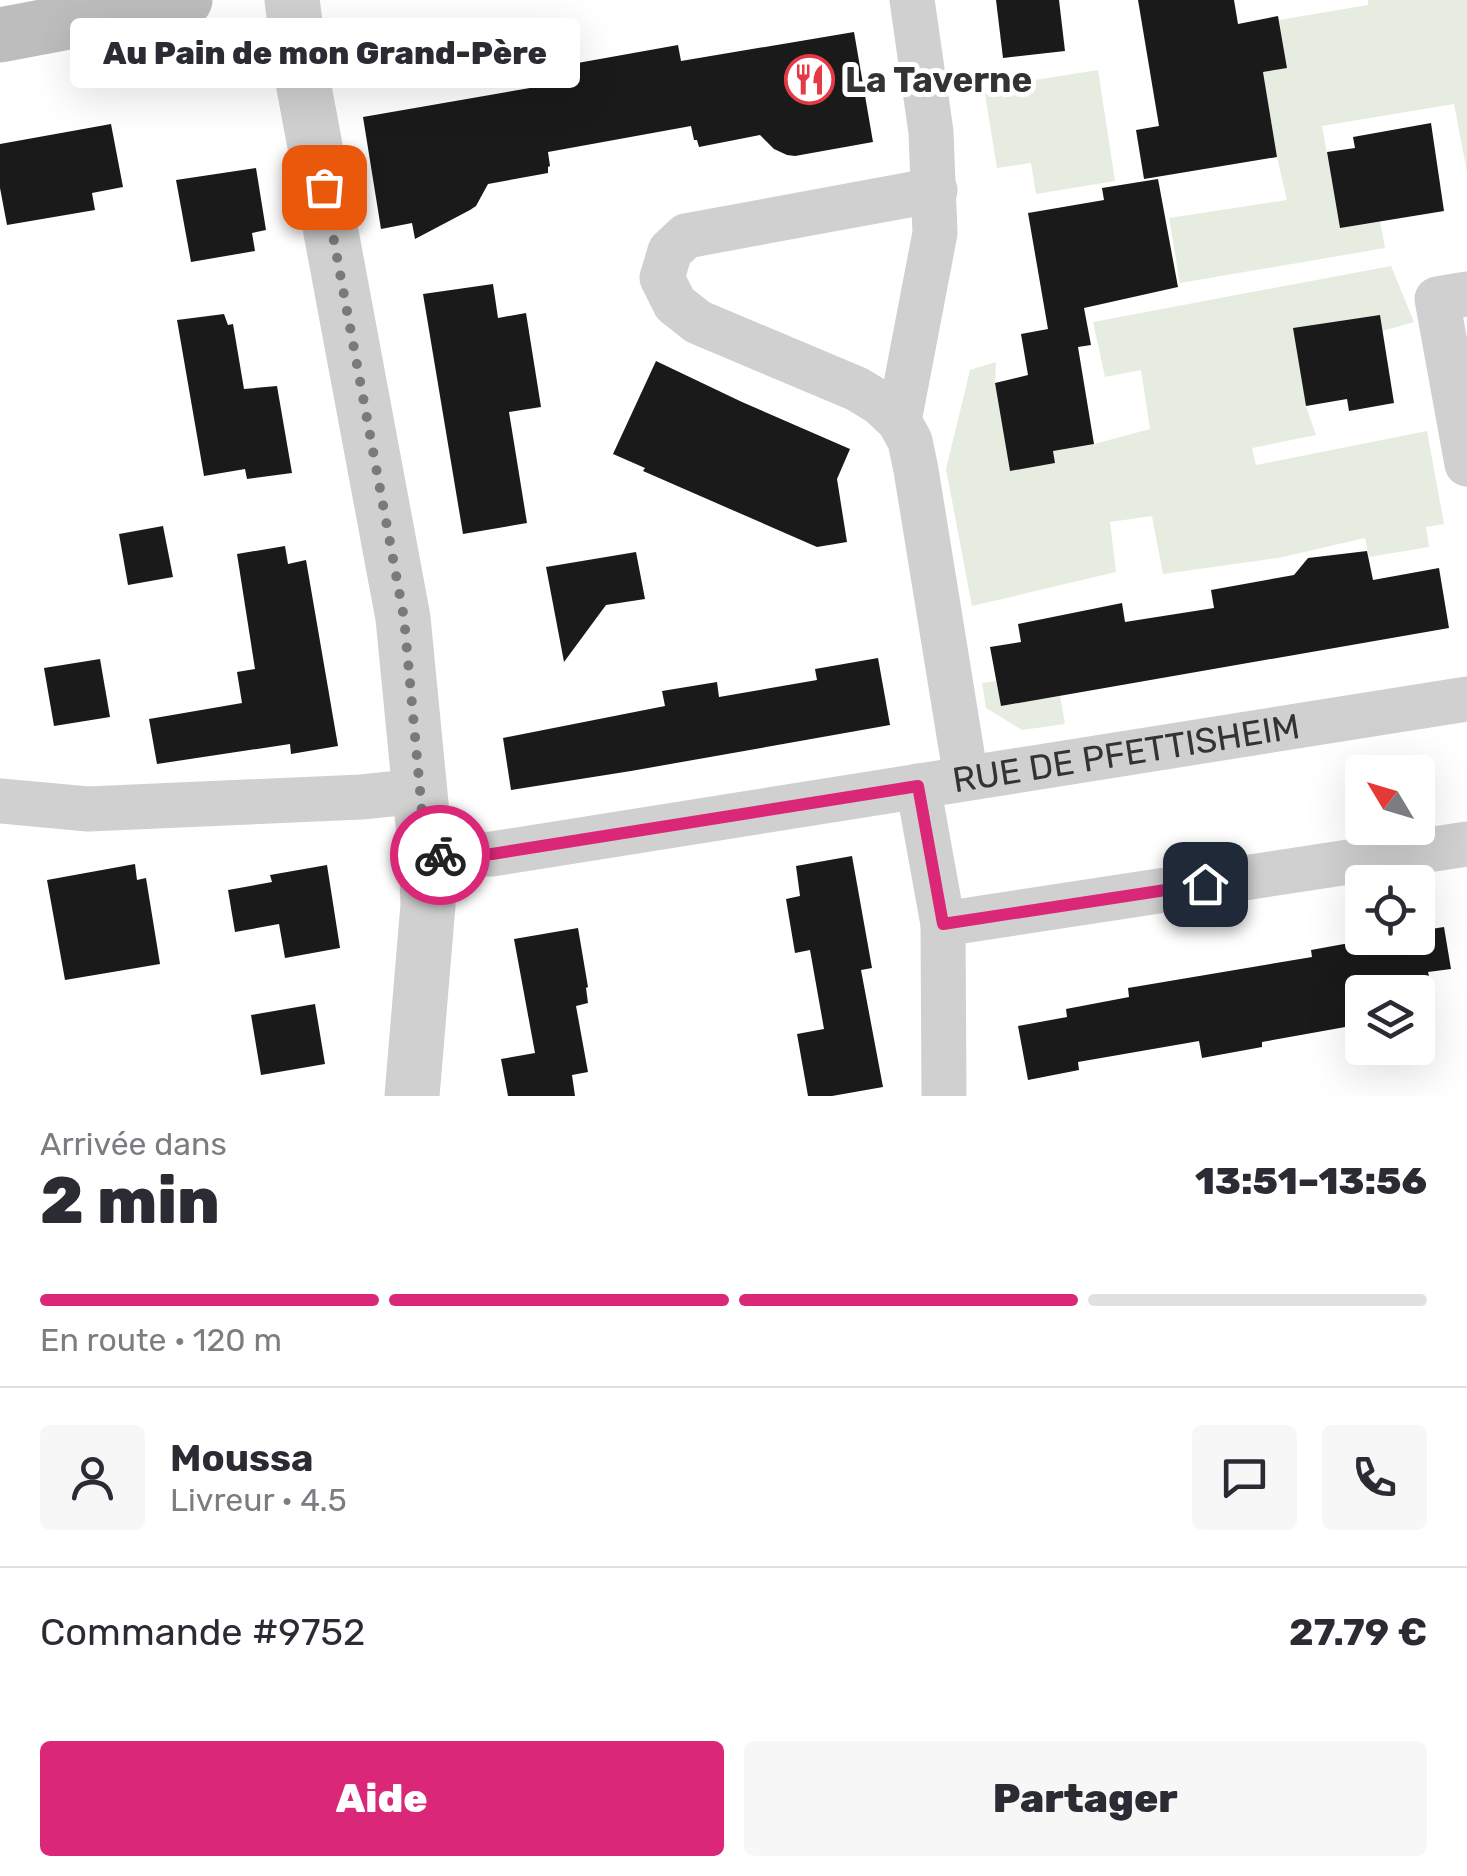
<!DOCTYPE html>
<html lang="fr">
<meta charset="utf-8">
<style>
body{margin:0;font-family:Rubik,sans-serif;background:#f7f7f7;color:#2b2b33;height:100vh;display:flex;flex-direction:column;font-size:38px;white-space:nowrap}
*{box-sizing:border-box;margin:0}
p{font-size:32px;color:#7c7c81}
.icon{flex:none;width:55px;height:55px;fill:none;stroke:currentColor;stroke-width:2;stroke-linecap:round;stroke-linejoin:round}
.map{position:relative;height:1096px;overflow:hidden}
.side{display:flex;flex-direction:column;background:#fff;flex:1}
.side>*{flex:none}
.needle{width:65px;rotate:308deg}
.fabs{position:absolute;left:1345px;top:755px;display:grid;gap:20px}
.fabs a{display:grid;place-items:center;width:90px;height:90px;border-radius:10px;background:#fff;box-shadow:0 10px 40px #0002;font-size:50px}
.pin{position:absolute;display:grid;place-items:center;width:85px;height:85px;color:#fff;margin:-42px;border-radius:20px;box-shadow:0 5px 15px #0006}
.courier{position:absolute;display:grid;place-items:center;width:100px;height:100px;margin:-50px;border:8px solid #db2777;border-radius:50%;background:#fff;color:#222;box-shadow:0 2px 12px #0007}
.bubble{position:absolute;height:70px;border-radius:10px;background:#fff;box-shadow:0 10px 40px #0002;font-size:32px;font-weight:800;line-height:70px;text-align:center}
.headline em{font-style:normal;font-weight:800}
.headline div{display:flex;flex-direction:column-reverse}
.headline{display:flex;align-items:center;justify-content:space-between;height:170px;padding:0 40px}
h1{font-size:65px;font-weight:800;line-height:75px}
.bar{display:grid;grid-template-columns:repeat(4,1fr);gap:15px 10px;align-content:center;height:120px;padding:0 40px}
.bar i{height:12px;border-radius:8px;background:#e1e1e2}
.bar .on{background:#db2777}
.bar p{grid-column:span 4}
.line{display:flex;align-items:center;gap:25px;padding:0 40px;border-top:2px solid #e1e1e2}
.line div{flex:1}
.round{display:grid;place-items:center;flex:none;width:105px;height:105px;border-radius:10px;background:#f7f7f7}
.button{display:flex;gap:20px;margin-top:auto;padding:20px 40px}
.button a{flex:1;height:115px;border-radius:10px;background:#db2777;color:#fff;font-size:40px;font-weight:800;line-height:115px;text-align:center}
.button a+a{background:#f7f7f7;color:#2b2b33}
.map>svg:first-child{display:block}
.green{fill:#e6ecdf}
.building{fill:#1a1a1a}
.lines{fill:none;stroke-linecap:round;stroke-linejoin:round}
.minor{stroke:#d0d0d0;stroke-width:45}
.tertiary{stroke:#d0d0d0;stroke-width:55}
.secondary{stroke:#bdbdbd;stroke-width:55}
.done{stroke:#7a7a7a;stroke-width:10;stroke-dasharray:0 18}
.route{stroke:#db2777;stroke-width:12}
.labels{text-anchor:middle;stroke-width:10;stroke-linejoin:round;paint-order:stroke}
.poi-label{font-size:35px;font-weight:bold;fill:#333;stroke:#fff;text-anchor:start}
.street-label{font-size:35px;fill:#333;stroke:#fff}
</style>
<div class="map">
<svg width="1467" height="1096" viewBox="0 0 1467 1096">
<rect width="100%" height="100%" fill="#fff"/>
<!-- green -->
<g class="green">
<polygon points="1368,0 1467,0 1467,172 1454,104 1322,126 1340,227 1380,221 1385,248 1180,283 1169,218 1287,200 1277,157 1263,72 1287,67 1279,20 1368,5"/>
<polygon points="1098,70 1115,181 1036,194 1031,163 997,168 984,88"/>
<polygon points="1391,266 1414,322 1382,331 1294,328 1306,406 1316,435 1252,448 1256,465 1427,431 1444,524 1426,527 1429,547 1369,557 1365,538 1278,558 1163,574 1152,516 1110,522 1116,572 972,606 946,469 970,370 996,362 995,383 1010,470 1055,463 1053,451 1094,444 1150,429 1141,370 1105,377 1093,322"/>
<polygon points="996,681 1001,706 1060,696 1065,724 1022,730 986,708 982,683"/>
</g>
<!-- building -->
<g class="building">
<polygon points="996,0 1059,0 1065,51 1003,58"/>
<polygon points="1138,0 1234,0 1238,24 1278,16 1287,68 1263,72 1277,157 1144,179 1136,130 1159,126"/>
<polygon points="854,32 873,142 795,156 787,155 774,149 760,135 699,147 697,140 694,140 691,126 548,152 550,166 548,167 548,173 488,184 476,206 470,210 415,239 412,223 381,229 363,117 536,87 533,71 678,45 681,61"/>
<polygon points="1431,123 1444,211 1340,228 1327,152 1355,148 1353,137"/>
<polygon points="111,124 123,187 92,193 95,210 7,225 0,188 0,144"/>
<polygon points="256,168 266,230 252,233 255,251 191,262 176,180"/>
<polygon points="1158,179 1178,287 1084,308 1091,345 1078,347 1094,444 1053,451 1055,463 1010,471 995,383 1028,375 1021,334 1048,329 1028,213 1104,200 1102,188"/>
<polygon points="493,284 498,318 526,313 541,407 509,412 527,523 463,534 423,294"/>
<polygon points="224,314 228,325 233,324 244,389 277,386 292,473 247,479 245,469 204,476 177,320"/>
<polygon points="1380,315 1394,403 1349,411 1347,399 1306,406 1293,328"/>
<polygon points="656,361 742,402 850,449 837,479 847,542 817,547 643,471 645,468 613,454"/>
<polygon points="163,526 173,577 128,585 119,534"/>
<polygon points="285,546 288,564 306,560 338,746 291,754 290,744 157,764 149,719 242,703 237,672 255,669 237,554"/>
<polygon points="1367,551 1373,580 1439,568 1449,628 1001,706 990,647 1021,642 1018,624 1122,603 1125,622 1214,608 1211,590 1294,575 1308,558"/>
<polygon points="636,552 645,599 606,605 564,662 546,567"/>
<polygon points="878,658 890,725 631,771 511,790 503,738 665,706 662,691 717,682 719,697 817,680 815,669"/>
<polygon points="100,659 110,717 54,726 44,668"/>
<polygon points="852,856 872,968 861,970 883,1087 832,1096 808,1096 797,1034 824,1029 810,950 795,953 786,899 800,896 796,866"/>
<polygon points="135,864 137,880 146,878 160,964 65,980 47,880"/>
<polygon points="327,865 340,948 285,958 279,924 235,932 228,890 272,882 270,875"/>
<polygon points="1444,927 1451,969 1428,972 1430,980 1380,988 1380,992 1362,992 1362,1024 1262,1042 1262,1047 1202,1058 1199,1041 1078,1062 1079,1070 1028,1080 1018,1026 1067,1017 1066,1009 1129,997 1128,988 1312,957 1311,950 1377,938 1418,938 1418,931"/>
<polygon points="578,928 588,987 586,988 588,1003 576,1006 588,1072 572,1075 575,1096 508,1096 501,1059 535,1053 514,939"/>
<polygon points="315,1004 325,1064 261,1075 251,1015"/>
</g>
<g class="lines">
<!-- minor -->
<g class="minor">
<polyline points="912,0 931,132 935,233 899,421 910,441 916,470 966,778"/>
<polyline points="1467,294 1437,299 1467,464"/>
<polyline points="899,421 880,403 857,389 698,322 675,304 662,278 670,251 686,236 935,190"/>
<polyline points="918,786 943,924 944,1096"/>
<polyline points="0,801 88,809 361,797 420,791"/>
<path id="s1" d="M426,855L492,854L1467,699"/>
<polyline points="943,924 1467,844"/>
</g>
<!-- tertiary -->
<polyline class="tertiary" points="292,0 303,82 403,618 426,855 428,905 412,1096"/>
<!-- secondary -->
<polyline class="secondary" points="0,35 185,0"/>
</g>
<g class="lines">
<!-- done -->
<polyline class="done" points="324,187 404,618 426,855 440,855"/>
<!-- route -->
<polyline class="route" points="440,855 492,854 918,786 943,924 1205,884"/>
</g>
<!-- icons -->
<defs>
<symbol id="restaurant-ring" viewBox="-11 -11 22 22"><circle r="9.5" fill="#fff" stroke="#e63946" stroke-width="1.5"/><path d="M-5-6h1v4h1v-4h1v4h1v-4h1v5L-1.5 .5V6h-2V.5L-5-1ZM5-6V6H3V1.5H1.5Q1.5-4 5-6Z" fill="#e63946"/></symbol>
</defs>
<g fill-rule="evenodd">
<use href="#restaurant-ring" x="782" y="52" width="55" height="55"/>
</g>
<g class="labels">
<!-- poi labels -->
<g class="poi-label">
<text x="845" y="92">La Taverne</text>
</g>
<!-- street labels -->
<g class="street-label">
<text dy="12" stroke="none"><textPath href="#s1" startOffset="708">RUE DE PFETTISHEIM</textPath></text>
</g>
</g>
</svg>
<div class="fabs">
<a><svg class="needle" viewBox="-14 -14 28 28"><path d="M0-13l5 13h-10z" fill="#e53935"/><path d="M0 13l5-13h-10z" fill="#7c7c81"/></svg></a>
<a><svg class="icon" aria-label="locate" viewBox="0 0 24 24"><circle cx="12" cy="12" r="6"/><path d="M12 2v4M12 18v4M2 12h4M18 12h4"/></svg></a>
<a><svg class="icon" aria-label="layers" viewBox="0 0 24 24"><path d="M12 4l9 5-9 5-9-5zM3 14l9 5 9-5"/></svg></a>
</div>
<div class="pin" style="left:324px;top:187px;background:#ea580c"><svg class="icon" aria-label="bag" viewBox="0 0 24 24"><path d="M5 8h14l-1 12H6zM9 8a3 3 0 0 1 6 0"/></svg></div>
<div class="pin" style="left:1205px;top:884px;background:#1f2937"><svg class="icon" aria-label="home" viewBox="0 0 24 24"><path d="M3 11l9-7 9 7M6 9v11h12V9"/></svg></div>
<div class="courier" style="left:440px;top:855px"><svg class="icon" aria-label="bike" viewBox="0 0 24 24"><circle cx="6" cy="16" r="4"/><circle cx="18" cy="16" r="4"/><path d="M6 16l4-8h5l3 8M10 8l3 8H6M13 5h3"/></svg></div>
<div class="bubble" style="left:70px;top:18px;width:510px">Au Pain de mon Grand-Père</div>
</div>
<section class="side">
<div class="headline"><div><h1>2 min</h1><p>Arrivée dans</p></div><em>13:51–13:56</em></div>
<div class="bar"><i class="on"></i><i class="on"></i><i class="on"></i><i></i><p>En route · 120 m</p></div>
<div class="line" style="height:180px"><a class="round"><svg class="icon" aria-label="person" viewBox="0 0 24 24"><circle cx="12" cy="8" r="4"/><path d="M4 21q1-7 8-7t8 7"/></svg></a><div><b>Moussa</b><p>Livreur · 4.5</p></div><a class="round"><svg class="icon" aria-label="chat" viewBox="0 0 24 24"><path d="M4 5h16v11H9l-5 4z"/></svg></a><a class="round"><svg class="icon" aria-label="phone" viewBox="0 0 24 24"><path d="M5 4h4l2 5-3 2q2 4 5 5l2-3 5 2v4C11 20 4 13 5 4z"/></svg></a></div>
<div class="line" style="height:130px"><div>Commande #9752</div><b>27.79 €</b></div>
<div class="button"><a>Aide</a><a>Partager</a></div>
</section>
